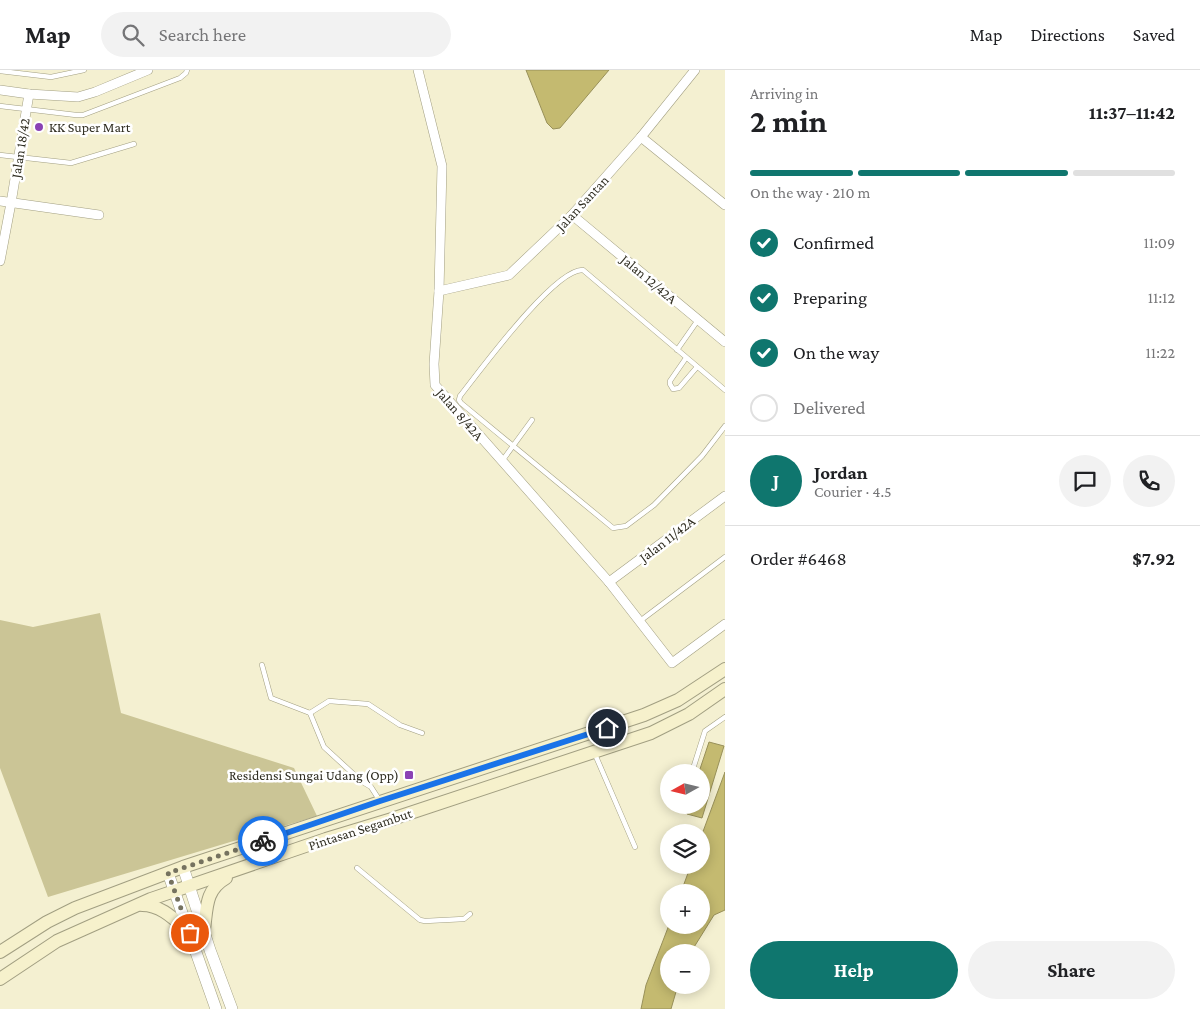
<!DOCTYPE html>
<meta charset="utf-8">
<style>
body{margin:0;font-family:"Crimson Pro",serif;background:#f2f2f2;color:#202124;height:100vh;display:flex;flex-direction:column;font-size:19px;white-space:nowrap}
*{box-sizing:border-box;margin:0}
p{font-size:16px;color:#757577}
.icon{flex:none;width:28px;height:28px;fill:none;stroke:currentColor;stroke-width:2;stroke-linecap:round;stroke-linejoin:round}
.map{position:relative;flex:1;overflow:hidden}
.panel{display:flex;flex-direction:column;background:#fff;width:475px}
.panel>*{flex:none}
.needle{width:32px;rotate:262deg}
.fabs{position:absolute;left:660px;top:694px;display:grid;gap:10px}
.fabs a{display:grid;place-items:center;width:50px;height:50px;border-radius:50%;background:#fff;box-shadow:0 2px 12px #0003;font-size:25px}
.pin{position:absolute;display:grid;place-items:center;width:42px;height:42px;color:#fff;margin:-21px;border:2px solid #fff;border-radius:50%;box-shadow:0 1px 5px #0007}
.courier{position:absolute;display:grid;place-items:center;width:50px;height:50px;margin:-25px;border:4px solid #1a73e8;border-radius:50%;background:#fff;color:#222;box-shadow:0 1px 6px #0007}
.overview em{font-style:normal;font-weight:700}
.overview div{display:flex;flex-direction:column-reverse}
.overview{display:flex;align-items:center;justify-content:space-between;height:85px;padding:0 25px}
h1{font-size:32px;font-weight:700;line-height:38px}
.bar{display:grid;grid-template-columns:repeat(4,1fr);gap:8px 5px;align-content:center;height:60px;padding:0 25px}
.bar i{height:6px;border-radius:4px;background:#e0e0e0}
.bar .active{background:#0f766e}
.bar p{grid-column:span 4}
.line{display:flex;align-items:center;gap:12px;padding:0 25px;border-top:1px solid #e0e0e0}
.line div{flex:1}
.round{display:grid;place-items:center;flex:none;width:52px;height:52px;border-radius:26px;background:#f2f2f2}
ol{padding:0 25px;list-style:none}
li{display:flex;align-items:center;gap:15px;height:55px}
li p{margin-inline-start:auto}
li .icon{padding:5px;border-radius:50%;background:#0f766e;color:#fff;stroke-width:4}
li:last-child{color:#757577}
li i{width:28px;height:28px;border:2px solid #e0e0e0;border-radius:50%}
.action{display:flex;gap:10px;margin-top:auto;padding:10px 25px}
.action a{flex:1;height:58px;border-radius:30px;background:#0f766e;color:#fff;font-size:20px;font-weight:700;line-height:58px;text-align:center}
.action a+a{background:#f2f2f2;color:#202124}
header{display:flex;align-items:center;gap:30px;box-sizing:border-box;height:70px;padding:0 25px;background:#fff;border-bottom:1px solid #e0e0e0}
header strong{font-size:24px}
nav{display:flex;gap:28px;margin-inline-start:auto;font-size:18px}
.search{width:350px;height:45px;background:#f2f2f2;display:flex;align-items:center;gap:12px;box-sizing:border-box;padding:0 18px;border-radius:28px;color:#757577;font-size:19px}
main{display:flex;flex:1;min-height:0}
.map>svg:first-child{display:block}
.green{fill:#cbc596}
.water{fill:#c4ba70;stroke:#989059}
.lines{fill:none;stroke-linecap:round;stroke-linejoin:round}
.service-casing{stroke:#a29f82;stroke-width:5.5}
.minor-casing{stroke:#a29f82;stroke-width:10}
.tertiary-casing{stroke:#a29f82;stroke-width:12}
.secondary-casing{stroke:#a29f82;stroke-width:14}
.service{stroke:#fff;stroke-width:4.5}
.minor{stroke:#fff;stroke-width:9}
.tertiary{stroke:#fff;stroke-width:11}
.secondary{stroke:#f6f1cc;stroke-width:12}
.done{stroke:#75725f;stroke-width:5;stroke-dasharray:0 9}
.route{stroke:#1a73e8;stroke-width:6}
.poi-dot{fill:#8b42b4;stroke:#fff;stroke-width:2}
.labels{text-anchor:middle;stroke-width:5;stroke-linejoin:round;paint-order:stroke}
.poi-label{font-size:14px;fill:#302e22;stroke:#fff;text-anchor:start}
.street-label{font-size:14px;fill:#302e22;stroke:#fff}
</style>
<header>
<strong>Map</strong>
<div class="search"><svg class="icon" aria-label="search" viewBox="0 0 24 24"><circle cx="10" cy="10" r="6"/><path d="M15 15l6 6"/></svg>Search here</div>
<nav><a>Map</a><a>Directions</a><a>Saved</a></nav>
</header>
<main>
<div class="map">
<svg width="725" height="939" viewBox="0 0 725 939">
<rect width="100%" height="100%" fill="#f4f0d1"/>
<!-- green -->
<polygon class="green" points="100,543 121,643 294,698 317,746 48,827 0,698 0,550 33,557"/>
<!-- water -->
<g class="water">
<polygon points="526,0 609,0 560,58 553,59 547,53"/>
<polygon points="709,672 724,676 702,748 687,744 689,735 701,735 701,702 699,702"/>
<polygon points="725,702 725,840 714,845 691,882 669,882 669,915 678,915 671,939 641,939 646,915 669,855 701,855 701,822 681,822 691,795 701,795 701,767"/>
</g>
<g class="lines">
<defs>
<g id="service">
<polyline points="0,1 51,7 84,0"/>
<polyline points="0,36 76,45 83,45 180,8 186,3 187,0"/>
<polyline points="0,85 71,93 134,74"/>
<polyline points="677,280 698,250"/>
<polyline points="686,288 670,311 670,314 673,319 679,318 697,297"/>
<path d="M725,320L583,200C555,198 479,302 460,326L459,330L461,333L613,458L626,456L654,435L702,386L725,356"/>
<polyline points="502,391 532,350"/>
<polyline points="640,551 725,487"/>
<polyline points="262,595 271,628 310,643 324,677 361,711 371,717 380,731"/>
<polyline points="310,643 329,631 368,634 400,655 422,663"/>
<polyline points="594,682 635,777"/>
<polyline points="692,702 705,661 725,647"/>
<polyline points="682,736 683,735"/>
<polyline points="357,798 420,850 425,851 464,849 470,844"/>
</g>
<g id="minor">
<polyline points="418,0 442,96 439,221 434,294 435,315 609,512 672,593 725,554"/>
<polyline points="0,20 29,24 78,27 95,22 148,0"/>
<polyline points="641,67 725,135"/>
<polyline points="0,131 99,145"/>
<polyline points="572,145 725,272"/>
<polyline points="0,191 11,133 29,24"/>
<polyline points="439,221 509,205 572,145 641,67 695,0"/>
<polyline points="609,512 725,426"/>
</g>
<g id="tertiary">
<polyline points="183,797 210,880 232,939"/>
<polyline points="168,803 216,939"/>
</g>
<g id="secondary">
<path d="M142,835C162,835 175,850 190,863"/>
<path d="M204,860C207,838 205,820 226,808"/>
<polyline points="0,882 47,852 75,838 183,797 644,645 678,630 725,599"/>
<polyline points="0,909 57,871 151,829 326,769 392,749 651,663 689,644 725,619"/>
</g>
</defs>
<!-- service casing -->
<use href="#service" class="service-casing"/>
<!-- minor casing -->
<use href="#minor" class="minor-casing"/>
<!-- tertiary casing -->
<use href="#tertiary" class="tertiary-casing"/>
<!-- secondary casing -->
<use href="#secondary" class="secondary-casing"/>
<!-- service -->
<use href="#service" class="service"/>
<!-- minor -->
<use href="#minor" class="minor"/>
<!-- tertiary -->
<use href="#tertiary" class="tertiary"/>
<!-- secondary -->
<use href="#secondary" class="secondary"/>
</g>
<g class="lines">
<!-- done -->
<polyline class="done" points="190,863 168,803 263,771"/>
<!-- route -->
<polyline class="route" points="263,771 380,731 607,658"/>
</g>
<!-- markers -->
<g class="poi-dot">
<circle cx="39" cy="57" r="5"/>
<rect x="404" y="700" width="10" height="10" rx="2.5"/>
</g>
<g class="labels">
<!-- poi labels -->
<g class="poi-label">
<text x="49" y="62">KK Super Mart</text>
<text x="399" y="710" text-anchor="end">Residensi Sungai Udang (Opp)</text>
</g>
<!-- street labels -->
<g class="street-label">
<text transform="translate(20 78) rotate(-81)" y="5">Jalan 18/42</text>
<text transform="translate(582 133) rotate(-47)" y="5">Jalan Santan</text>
<text transform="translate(649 209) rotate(40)" y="5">Jalan 12/42A</text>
<text transform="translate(460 344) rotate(49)" y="5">Jalan 8/42A</text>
<text transform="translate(667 469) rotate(-37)" y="5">Jalan 11/42A</text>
<text transform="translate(360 759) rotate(-18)" y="5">Pintasan Segambut</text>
</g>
</g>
</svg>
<div class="fabs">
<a><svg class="needle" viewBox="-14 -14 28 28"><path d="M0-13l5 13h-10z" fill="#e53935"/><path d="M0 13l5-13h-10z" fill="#757577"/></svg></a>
<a><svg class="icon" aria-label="layers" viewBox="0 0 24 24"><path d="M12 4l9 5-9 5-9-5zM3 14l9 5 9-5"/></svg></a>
<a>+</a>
<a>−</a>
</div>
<div class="pin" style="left:190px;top:863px;background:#ea580c"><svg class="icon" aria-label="bag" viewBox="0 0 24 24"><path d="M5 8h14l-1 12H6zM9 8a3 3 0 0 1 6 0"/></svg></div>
<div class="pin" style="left:607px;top:658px;background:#1f2937"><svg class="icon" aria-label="home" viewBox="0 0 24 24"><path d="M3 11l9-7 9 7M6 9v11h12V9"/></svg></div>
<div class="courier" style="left:263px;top:771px"><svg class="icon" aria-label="bike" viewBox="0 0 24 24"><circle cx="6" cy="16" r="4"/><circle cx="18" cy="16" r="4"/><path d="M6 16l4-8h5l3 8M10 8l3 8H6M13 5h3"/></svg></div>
</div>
<section class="panel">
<div class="overview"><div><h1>2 min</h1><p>Arriving in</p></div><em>11:37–11:42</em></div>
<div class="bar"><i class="active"></i><i class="active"></i><i class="active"></i><i></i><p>On the way · 210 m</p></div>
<ol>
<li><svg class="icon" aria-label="check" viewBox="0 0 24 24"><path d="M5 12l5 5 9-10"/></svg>Confirmed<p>11:09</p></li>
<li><svg class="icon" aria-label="check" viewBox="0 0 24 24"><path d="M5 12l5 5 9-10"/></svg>Preparing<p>11:12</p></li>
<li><svg class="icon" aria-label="check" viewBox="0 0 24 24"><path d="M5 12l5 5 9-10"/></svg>On the way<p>11:22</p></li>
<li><i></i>Delivered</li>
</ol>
<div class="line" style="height:90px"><b class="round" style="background:#0f766e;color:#fff">J</b><div><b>Jordan</b><p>Courier · 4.5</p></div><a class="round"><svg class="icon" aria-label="chat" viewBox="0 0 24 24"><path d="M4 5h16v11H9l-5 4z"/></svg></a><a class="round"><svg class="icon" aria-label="phone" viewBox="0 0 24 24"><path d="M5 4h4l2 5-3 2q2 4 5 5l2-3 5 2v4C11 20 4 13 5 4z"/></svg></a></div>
<div class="line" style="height:65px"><div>Order #6468</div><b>$7.92</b></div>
<div class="action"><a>Help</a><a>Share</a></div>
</section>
</main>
